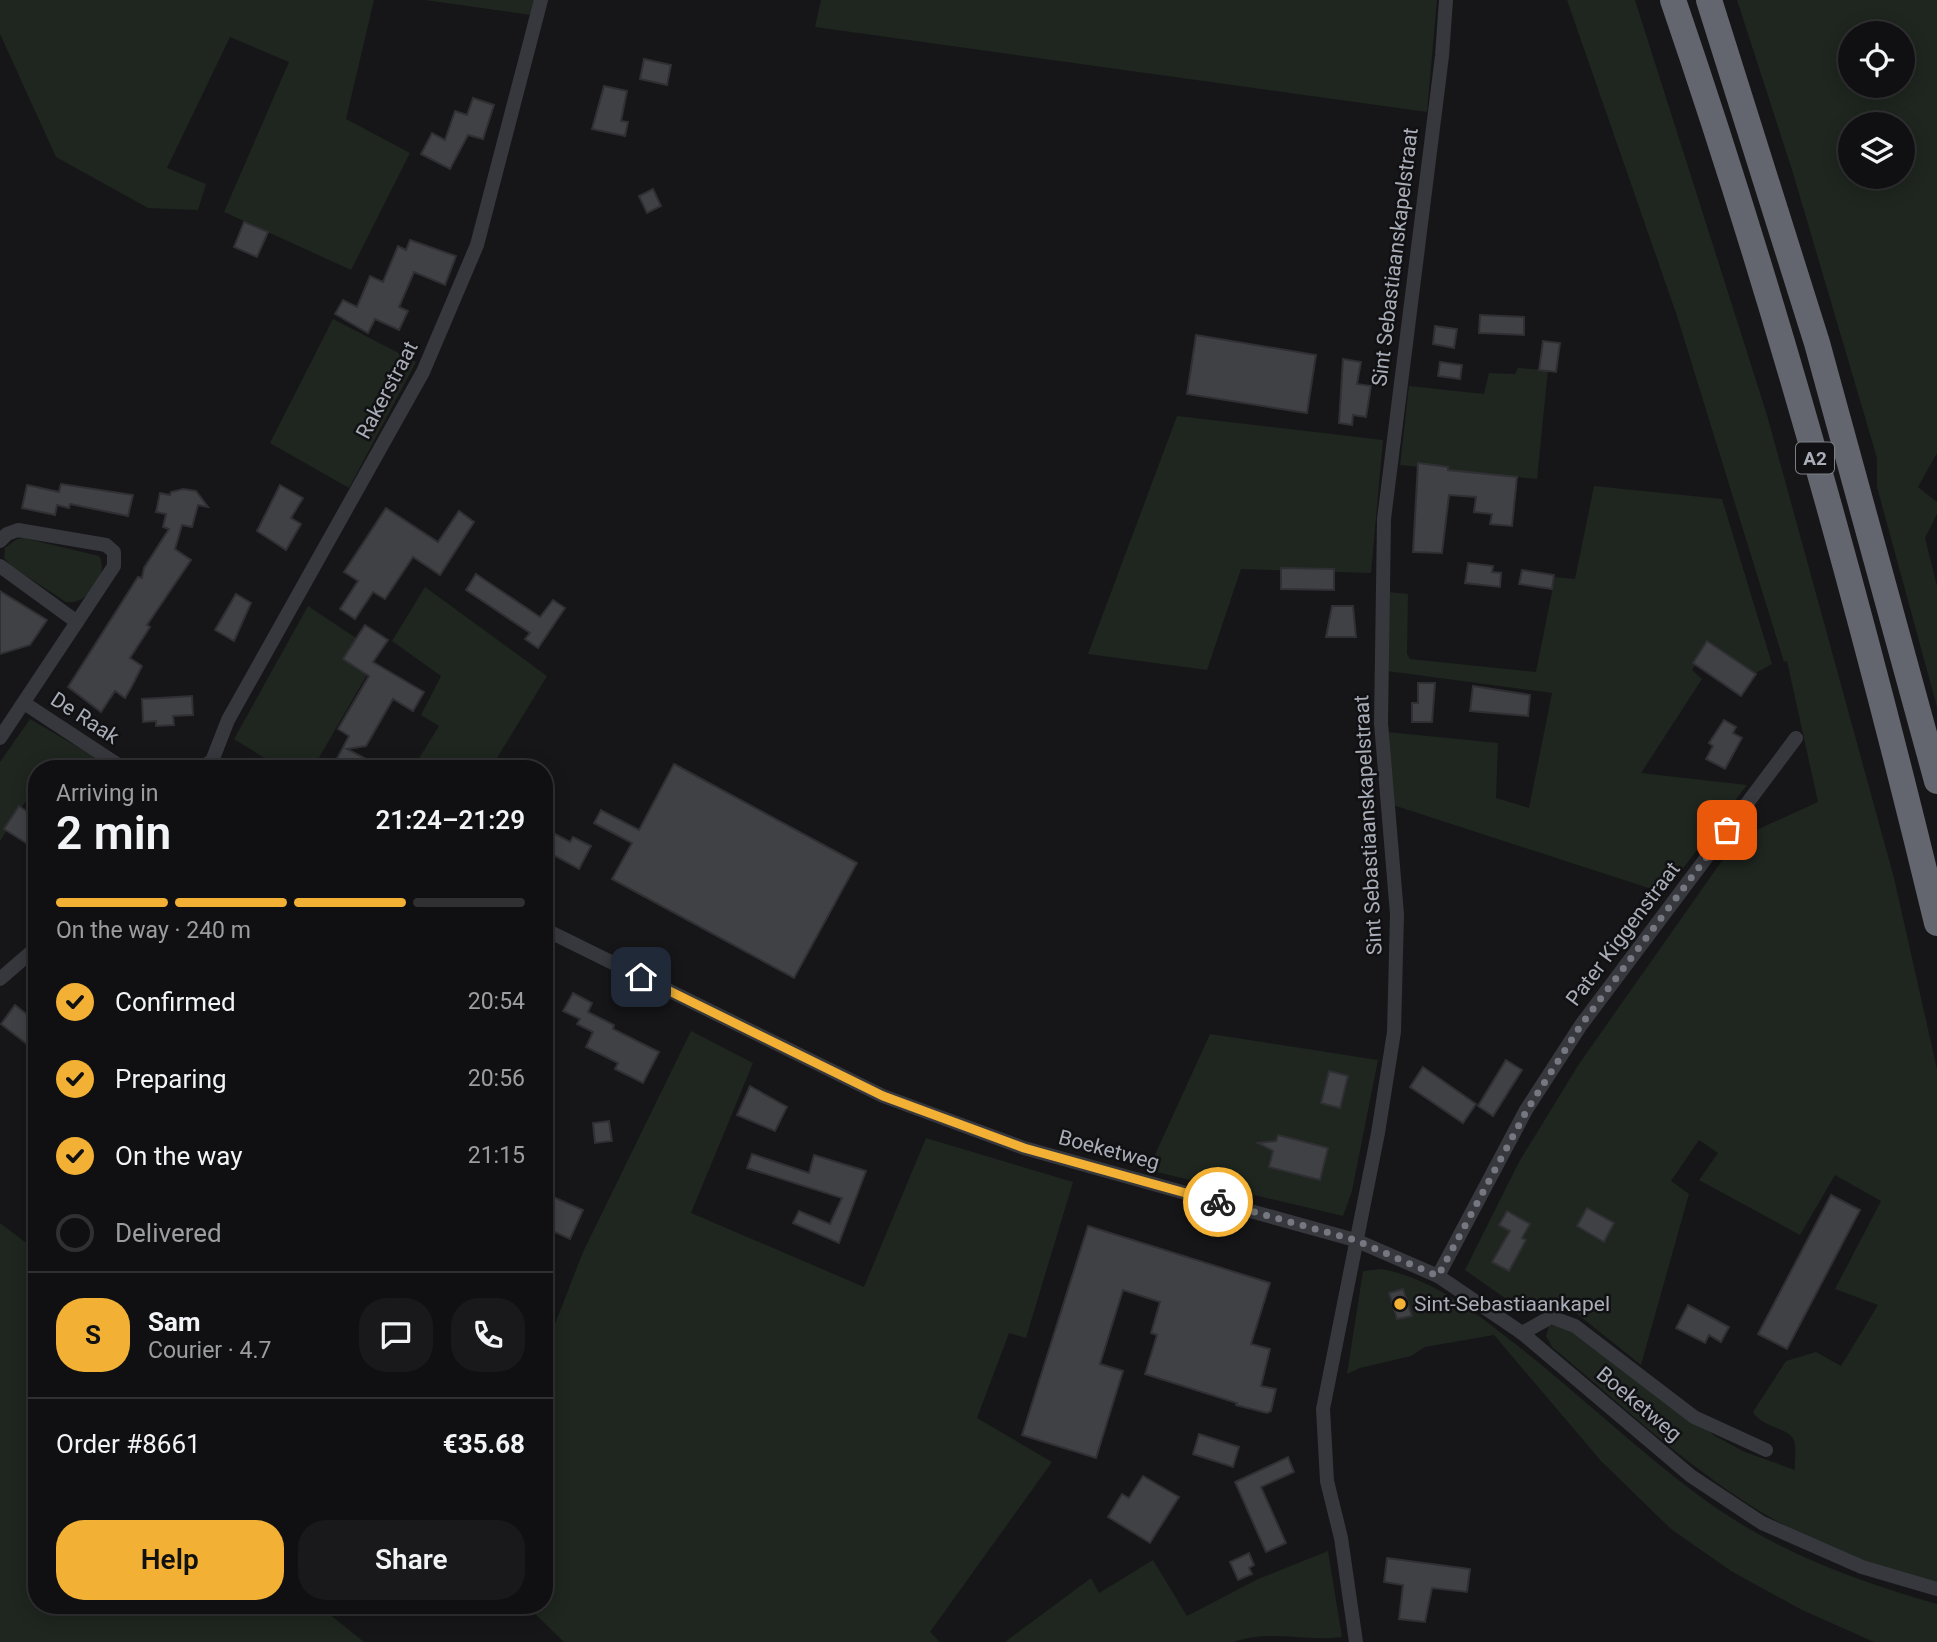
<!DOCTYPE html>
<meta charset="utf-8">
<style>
body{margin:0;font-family:Roboto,sans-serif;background:#19191b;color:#f1f3f6;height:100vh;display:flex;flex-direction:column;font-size:26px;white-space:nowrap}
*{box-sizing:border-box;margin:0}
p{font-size:23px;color:#9c9d9f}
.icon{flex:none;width:38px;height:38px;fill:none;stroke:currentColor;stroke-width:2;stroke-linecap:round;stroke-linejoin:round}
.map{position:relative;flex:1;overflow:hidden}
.drawer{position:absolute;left:28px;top:760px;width:525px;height:854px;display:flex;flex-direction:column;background:#101012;border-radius:28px;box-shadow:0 4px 18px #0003,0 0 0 2px #303032}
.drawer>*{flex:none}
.fabs{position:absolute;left:1838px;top:21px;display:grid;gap:14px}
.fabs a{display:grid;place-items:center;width:77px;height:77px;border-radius:50%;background:#101012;box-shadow:0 4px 18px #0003,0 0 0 2px #303032;font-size:35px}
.pin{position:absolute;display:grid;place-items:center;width:60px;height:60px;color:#fff;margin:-30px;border-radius:14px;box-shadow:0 4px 10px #0006}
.courier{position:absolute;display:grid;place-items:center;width:70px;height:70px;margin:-35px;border:5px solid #f2b134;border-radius:50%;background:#fff;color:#222;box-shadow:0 2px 9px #0007}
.summary em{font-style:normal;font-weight:600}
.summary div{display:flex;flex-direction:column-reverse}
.summary{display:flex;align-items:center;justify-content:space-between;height:119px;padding:0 28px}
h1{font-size:46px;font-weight:600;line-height:52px}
.bar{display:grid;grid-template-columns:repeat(4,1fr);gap:10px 7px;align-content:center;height:84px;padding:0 28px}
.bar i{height:9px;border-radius:5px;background:#303032}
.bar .selected{background:#f2b134}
.bar p{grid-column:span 4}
.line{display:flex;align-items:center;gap:18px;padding:0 28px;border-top:2px solid #303032}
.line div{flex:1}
.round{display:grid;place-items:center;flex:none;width:74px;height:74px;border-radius:28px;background:#19191b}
ol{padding:0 28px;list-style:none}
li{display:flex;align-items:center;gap:21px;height:77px}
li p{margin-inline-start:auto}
li .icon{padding:7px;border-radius:50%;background:#f2b134;color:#111;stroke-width:4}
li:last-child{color:#9c9d9f}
li i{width:38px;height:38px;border:4px solid #303032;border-radius:50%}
.primary-button{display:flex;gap:14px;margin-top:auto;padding:14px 28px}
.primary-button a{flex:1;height:80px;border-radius:28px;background:#f2b134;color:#111;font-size:28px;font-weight:600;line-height:80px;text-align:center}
.primary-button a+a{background:#19191b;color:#f1f3f6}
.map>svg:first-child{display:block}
.green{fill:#1e261f;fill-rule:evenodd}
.building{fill:#404145;stroke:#303034;stroke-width:2}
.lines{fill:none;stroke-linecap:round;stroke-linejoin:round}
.street{stroke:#37383d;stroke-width:14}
.highway{stroke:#63666e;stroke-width:26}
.done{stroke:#757880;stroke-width:7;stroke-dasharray:0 12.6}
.route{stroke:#f2b134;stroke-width:9}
.poi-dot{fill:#f2b134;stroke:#111113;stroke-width:2.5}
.labels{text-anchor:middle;stroke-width:5;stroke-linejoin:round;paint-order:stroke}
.shield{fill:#111113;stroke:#7b7e86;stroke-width:2}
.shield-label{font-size:19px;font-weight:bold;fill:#a8adb8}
.street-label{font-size:21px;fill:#a8adb8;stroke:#111113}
.poi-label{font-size:21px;fill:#a8adb8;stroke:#111113;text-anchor:start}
</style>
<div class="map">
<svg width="1937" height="1642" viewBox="0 0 1937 1642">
<rect width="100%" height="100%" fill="#161618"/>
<!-- green -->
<g class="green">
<polygon points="0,0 374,0 346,119 410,153 351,270 224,212 289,62 230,37 167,168 206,184 198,210 148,208 56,157 0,34"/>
<polygon points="425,0 535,0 531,15"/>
<polygon points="821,0 1437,0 1427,112 815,27"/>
<path d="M1567,0H1635L1767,415L1894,878L1937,1069V1583C1887,1569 1839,1554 1793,1530C1703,1483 1629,1411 1552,1347L1546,1336L1549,1326L1564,1324L1715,1436L1745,1452L1795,1470C1794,1461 1797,1449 1794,1441C1791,1428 1762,1428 1753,1412L1786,1361L1816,1352L1841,1366L1878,1305L1835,1289L1881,1201L1835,1175L1800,1235L1699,1180L1718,1153L1699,1140L1671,1181L1689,1194L1641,1365L1566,1305L1547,1301L1512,1303L1465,1270L1519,1162L1579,1064L1721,862L1752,832L1818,802L1787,661L1784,662L1677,316Z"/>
<path d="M1737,0H1937V453L1918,487L1937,502V514L1925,538L1937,586V707L1877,487V458L1793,173ZM1850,33H1902V86H1850ZM1850,124H1902V177H1850Z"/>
<polygon points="333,319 416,362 349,488 270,443"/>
<polygon points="1518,368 1548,370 1537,479 1400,465 1409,386 1484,394 1489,373 1515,374"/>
<polygon points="1177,416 1383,440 1371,573 1241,569 1207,670 1088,654"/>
<polygon points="1594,486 1722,499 1772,664 1752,675 1707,647 1692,670 1702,679 1641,773 1747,785 1664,893 1393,805 1387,732 1498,743 1496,798 1529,808 1552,693 1387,671 1388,592 1408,594 1407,654 1410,659 1536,672 1555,577 1575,579"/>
<path d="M24,538L99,556C110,574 87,606 66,602L11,566L4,558L5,548L17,539Z"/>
<polygon points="425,587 547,676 491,768 413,768 439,726 421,715 441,676 392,641"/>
<polygon points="308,606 368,646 372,666 313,768 280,768 234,739"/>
<polygon points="30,719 105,763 102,768 37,768 37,809 25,802 0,841 0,762"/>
<polygon points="691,1031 753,1063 691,1213 864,1287 926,1138 1073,1182 1026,1338 1009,1333 977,1418 1052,1462 930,1632 940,1642 564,1642 526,1605 544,1605 544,1352 583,1252"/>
<polygon points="1210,1034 1378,1060 1352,1191 1343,1216 1148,1170"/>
<polygon points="0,1223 37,1251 37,1605 318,1605 364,1642 0,1642"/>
<path d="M1381,1269C1433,1278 1477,1314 1518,1346C1579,1394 1635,1448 1698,1495C1772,1550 1850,1579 1937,1604V1642H1874L1802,1610L1731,1571L1671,1529L1601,1461L1494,1335L1425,1347L1411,1356L1360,1368L1347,1374L1363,1271Z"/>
<path d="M1328,1551L1342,1637C1302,1642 1272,1629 1234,1642H1005L1091,1578L1099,1593L1153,1560L1187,1616L1258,1579Z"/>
</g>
<!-- building -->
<g class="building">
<polygon points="644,59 671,65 667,85 640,79"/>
<polygon points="604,86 627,91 621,121 628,122 625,136 592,129"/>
<polygon points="473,98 494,105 483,139 468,135 450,169 421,154 432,133 445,140 455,111 467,115"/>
<polygon points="653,189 661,206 647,213 639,196"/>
<polygon points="244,222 268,232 257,257 234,247"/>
<polygon points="410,240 456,256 445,285 414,272 399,307 408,311 399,330 375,319 368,333 335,314 343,300 357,307 370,276 383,282 398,246 406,250"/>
<polygon points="1480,315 1524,317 1524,335 1479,333"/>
<polygon points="1435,326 1457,329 1454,348 1433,344"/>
<polygon points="1196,335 1316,355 1307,413 1187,394"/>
<polygon points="1543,341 1560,343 1556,372 1539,370"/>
<polygon points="1343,359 1361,362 1357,384 1371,386 1366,417 1353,415 1352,425 1339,423"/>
<polygon points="1440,362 1462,365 1460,379 1438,376"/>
<polygon points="1418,463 1448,467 1448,470 1517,477 1512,526 1490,524 1492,514 1474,512 1476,497 1449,495 1442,553 1413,552"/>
<polygon points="61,484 133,495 128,516 70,504 69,508 57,505 55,515 22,508 27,485 59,492"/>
<polygon points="280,485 303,498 291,518 301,524 286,550 257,531"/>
<polygon points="183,489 196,491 208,507 198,505 192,527 182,525 175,549 191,560 147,625 150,627 130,658 142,666 132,686 125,698 115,691 101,712 68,687 138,577 142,578 144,568 169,529 163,527 166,514 156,512 160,493 170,495 171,492"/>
<polygon points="386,508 438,542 459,511 474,522 440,575 413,557 385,599 373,592 355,619 340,609 358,581 344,572"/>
<polygon points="1468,563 1493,566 1492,572 1501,573 1500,587 1465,583"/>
<polygon points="1281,568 1334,569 1334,590 1281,589"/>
<polygon points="1522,570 1554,575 1552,589 1519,584"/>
<polygon points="476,574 540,617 553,600 565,608 538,648 525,639 530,633 466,590"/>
<polygon points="0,591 47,620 30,645 0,654"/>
<polygon points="236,594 251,603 234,641 215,630"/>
<polygon points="1332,606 1353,606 1356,637 1326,637"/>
<polygon points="365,625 388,640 373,662 424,692 413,711 393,699 366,746 347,749 383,768 332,768 349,736 338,729 369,676 343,659"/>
<polygon points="1707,641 1756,674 1741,696 1693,663"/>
<polygon points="1418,683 1435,683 1432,722 1412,722 1412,703 1418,703"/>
<polygon points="1473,686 1530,695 1528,716 1470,711"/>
<polygon points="192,696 193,715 173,716 174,725 156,726 156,721 143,722 142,699"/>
<polygon points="1724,720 1736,727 1733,733 1742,738 1725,769 1706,759 1713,746 1709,743"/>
<polygon points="674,764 857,863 794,978 612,879 632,843 594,823 601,810 639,830"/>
<polygon points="19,806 37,818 37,850 4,829"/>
<polygon points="544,828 570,842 573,837 591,846 579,869 544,850"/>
<polygon points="573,993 592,1003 588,1012 614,1025 613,1029 659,1052 643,1083 615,1069 618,1063 586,1047 593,1032 577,1024 580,1019 563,1011"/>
<polygon points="15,1005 37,1022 37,1052 1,1024"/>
<polygon points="1506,1060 1522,1070 1493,1116 1478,1106"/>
<polygon points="1423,1067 1476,1104 1463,1123 1410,1087"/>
<polygon points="1329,1071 1348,1076 1340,1108 1321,1103"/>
<polygon points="750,1086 787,1107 775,1131 737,1115"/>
<polygon points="609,1121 612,1141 595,1143 593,1123"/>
<polygon points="1278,1135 1328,1148 1320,1180 1269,1167 1273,1151 1258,1143 1276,1141"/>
<polygon points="752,1154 809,1173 814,1155 866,1171 839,1243 793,1223 799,1211 830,1224 842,1198 747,1168"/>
<polygon points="544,1193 583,1210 570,1239 544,1227"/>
<polygon points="1831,1195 1860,1210 1787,1349 1758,1334"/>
<polygon points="1587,1208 1614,1223 1604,1242 1577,1226"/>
<polygon points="1507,1211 1530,1224 1522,1238 1526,1240 1509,1271 1492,1262 1510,1231 1499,1225"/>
<polygon points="1088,1226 1270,1283 1251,1344 1270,1349 1261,1386 1276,1389 1271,1411 1267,1413 1236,1405 1237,1403 1145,1374 1157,1335 1151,1333 1160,1302 1123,1290 1100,1364 1123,1371 1096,1458 1022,1435"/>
<polygon points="1403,1289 1412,1316 1397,1319 1389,1293"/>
<polygon points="1688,1305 1729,1327 1721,1342 1709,1335 1705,1343 1676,1328"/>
<polygon points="1199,1434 1239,1447 1233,1467 1193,1454"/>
<polygon points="1288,1457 1294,1472 1261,1487 1286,1543 1266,1552 1235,1482"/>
<polygon points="1143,1476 1179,1497 1150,1543 1108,1517 1122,1494 1129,1498"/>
<polygon points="1249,1553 1254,1565 1249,1568 1252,1574 1238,1580 1230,1562"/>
<polygon points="1387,1558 1470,1569 1467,1592 1432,1588 1425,1622 1399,1619 1403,1585 1384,1582"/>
</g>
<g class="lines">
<!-- street -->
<g class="street">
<polyline points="0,541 7,534 18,530 106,545 114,552 114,566 77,622 0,566"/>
<polyline points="24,703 123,768"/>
<polyline points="0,738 77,622"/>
<polyline points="212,761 227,768"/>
<polyline points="200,768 212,761 228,720 423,372 477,245 541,0"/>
<polyline points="544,929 883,1096 1024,1148 1355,1240 1438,1276 1522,1333 1691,1476 1762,1523 1862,1567 1937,1589"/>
<polyline points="0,979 37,947"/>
<polyline points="1438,1276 1526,1110 1581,1025 1796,738"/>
<polyline points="1522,1333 1551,1317 1575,1326 1694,1417 1766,1450"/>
<polyline points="1356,1642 1341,1538 1327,1481 1323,1409 1378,1133 1394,1032 1397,914 1381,723 1384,519 1442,56 1446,0"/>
</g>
<!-- highway -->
<g class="highway">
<path d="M1673,0C1777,303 1862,612 1937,923"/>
<polyline points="1709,0 1817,343 1937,781"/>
</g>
</g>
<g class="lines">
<!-- done -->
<polyline class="done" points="1218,1202 1355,1240 1438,1276 1527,1110 1581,1025 1727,830"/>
<!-- route -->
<polyline class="route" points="641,977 883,1096 1024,1148 1218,1202"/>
</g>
<!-- markers -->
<circle class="poi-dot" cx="1400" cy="1304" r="7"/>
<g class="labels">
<!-- shield labels -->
<rect class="shield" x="1796" y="442.5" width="38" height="31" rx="5"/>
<g class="shield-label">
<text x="1815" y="465">A2</text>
</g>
<!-- street labels -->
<g class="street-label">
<text transform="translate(1395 257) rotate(-83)" y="7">Sint Sebastiaanskapelstraat</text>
<text transform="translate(387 390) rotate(-62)" y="7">Rakerstraat</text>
<text transform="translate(85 718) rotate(33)" y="7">De Raak</text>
<text transform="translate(1368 825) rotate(-93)" y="7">Sint Sebastiaanskapelstraat</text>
<text transform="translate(1623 934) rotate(-53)" y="7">Pater Kiggenstraat</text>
<text transform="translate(1109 1150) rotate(15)" y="7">Boeketweg</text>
<text transform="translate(1639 1404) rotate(40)" y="7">Boeketweg</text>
</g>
<!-- poi labels -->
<g class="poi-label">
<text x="1414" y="1311">Sint-Sebastiaankapel</text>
</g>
</g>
</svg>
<div class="fabs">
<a><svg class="icon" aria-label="locate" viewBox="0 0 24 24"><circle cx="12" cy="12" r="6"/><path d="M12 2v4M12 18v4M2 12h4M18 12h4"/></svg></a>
<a><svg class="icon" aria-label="layers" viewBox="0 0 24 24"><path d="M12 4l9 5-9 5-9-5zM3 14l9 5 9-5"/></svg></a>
</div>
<div class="pin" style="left:1727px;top:830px;background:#ea580c"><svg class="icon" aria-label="bag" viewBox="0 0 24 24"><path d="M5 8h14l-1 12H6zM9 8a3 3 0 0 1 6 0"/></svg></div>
<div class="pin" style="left:641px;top:977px;background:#1f2937"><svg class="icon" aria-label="home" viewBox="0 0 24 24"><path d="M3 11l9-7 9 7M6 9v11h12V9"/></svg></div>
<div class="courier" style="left:1218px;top:1202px"><svg class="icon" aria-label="bike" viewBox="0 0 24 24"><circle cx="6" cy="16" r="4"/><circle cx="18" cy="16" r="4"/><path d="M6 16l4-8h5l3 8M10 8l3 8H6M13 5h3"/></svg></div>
<section class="drawer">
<div class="summary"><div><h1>2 min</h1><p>Arriving in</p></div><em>21:24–21:29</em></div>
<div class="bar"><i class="selected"></i><i class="selected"></i><i class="selected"></i><i></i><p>On the way · 240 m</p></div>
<ol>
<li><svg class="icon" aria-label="check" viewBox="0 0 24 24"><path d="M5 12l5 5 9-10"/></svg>Confirmed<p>20:54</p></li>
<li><svg class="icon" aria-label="check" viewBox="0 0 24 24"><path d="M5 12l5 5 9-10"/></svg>Preparing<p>20:56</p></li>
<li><svg class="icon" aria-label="check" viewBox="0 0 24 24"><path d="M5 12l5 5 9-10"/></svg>On the way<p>21:15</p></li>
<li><i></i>Delivered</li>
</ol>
<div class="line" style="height:126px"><b class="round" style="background:#f2b134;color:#111">S</b><div><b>Sam</b><p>Courier · 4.7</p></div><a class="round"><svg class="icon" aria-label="chat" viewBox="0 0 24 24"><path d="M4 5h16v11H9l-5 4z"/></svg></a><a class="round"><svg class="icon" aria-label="phone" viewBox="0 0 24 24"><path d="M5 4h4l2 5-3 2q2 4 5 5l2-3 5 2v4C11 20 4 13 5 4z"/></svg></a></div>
<div class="line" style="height:91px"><div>Order #8661</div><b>€35.68</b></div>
<div class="primary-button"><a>Help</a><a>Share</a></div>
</section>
</div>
